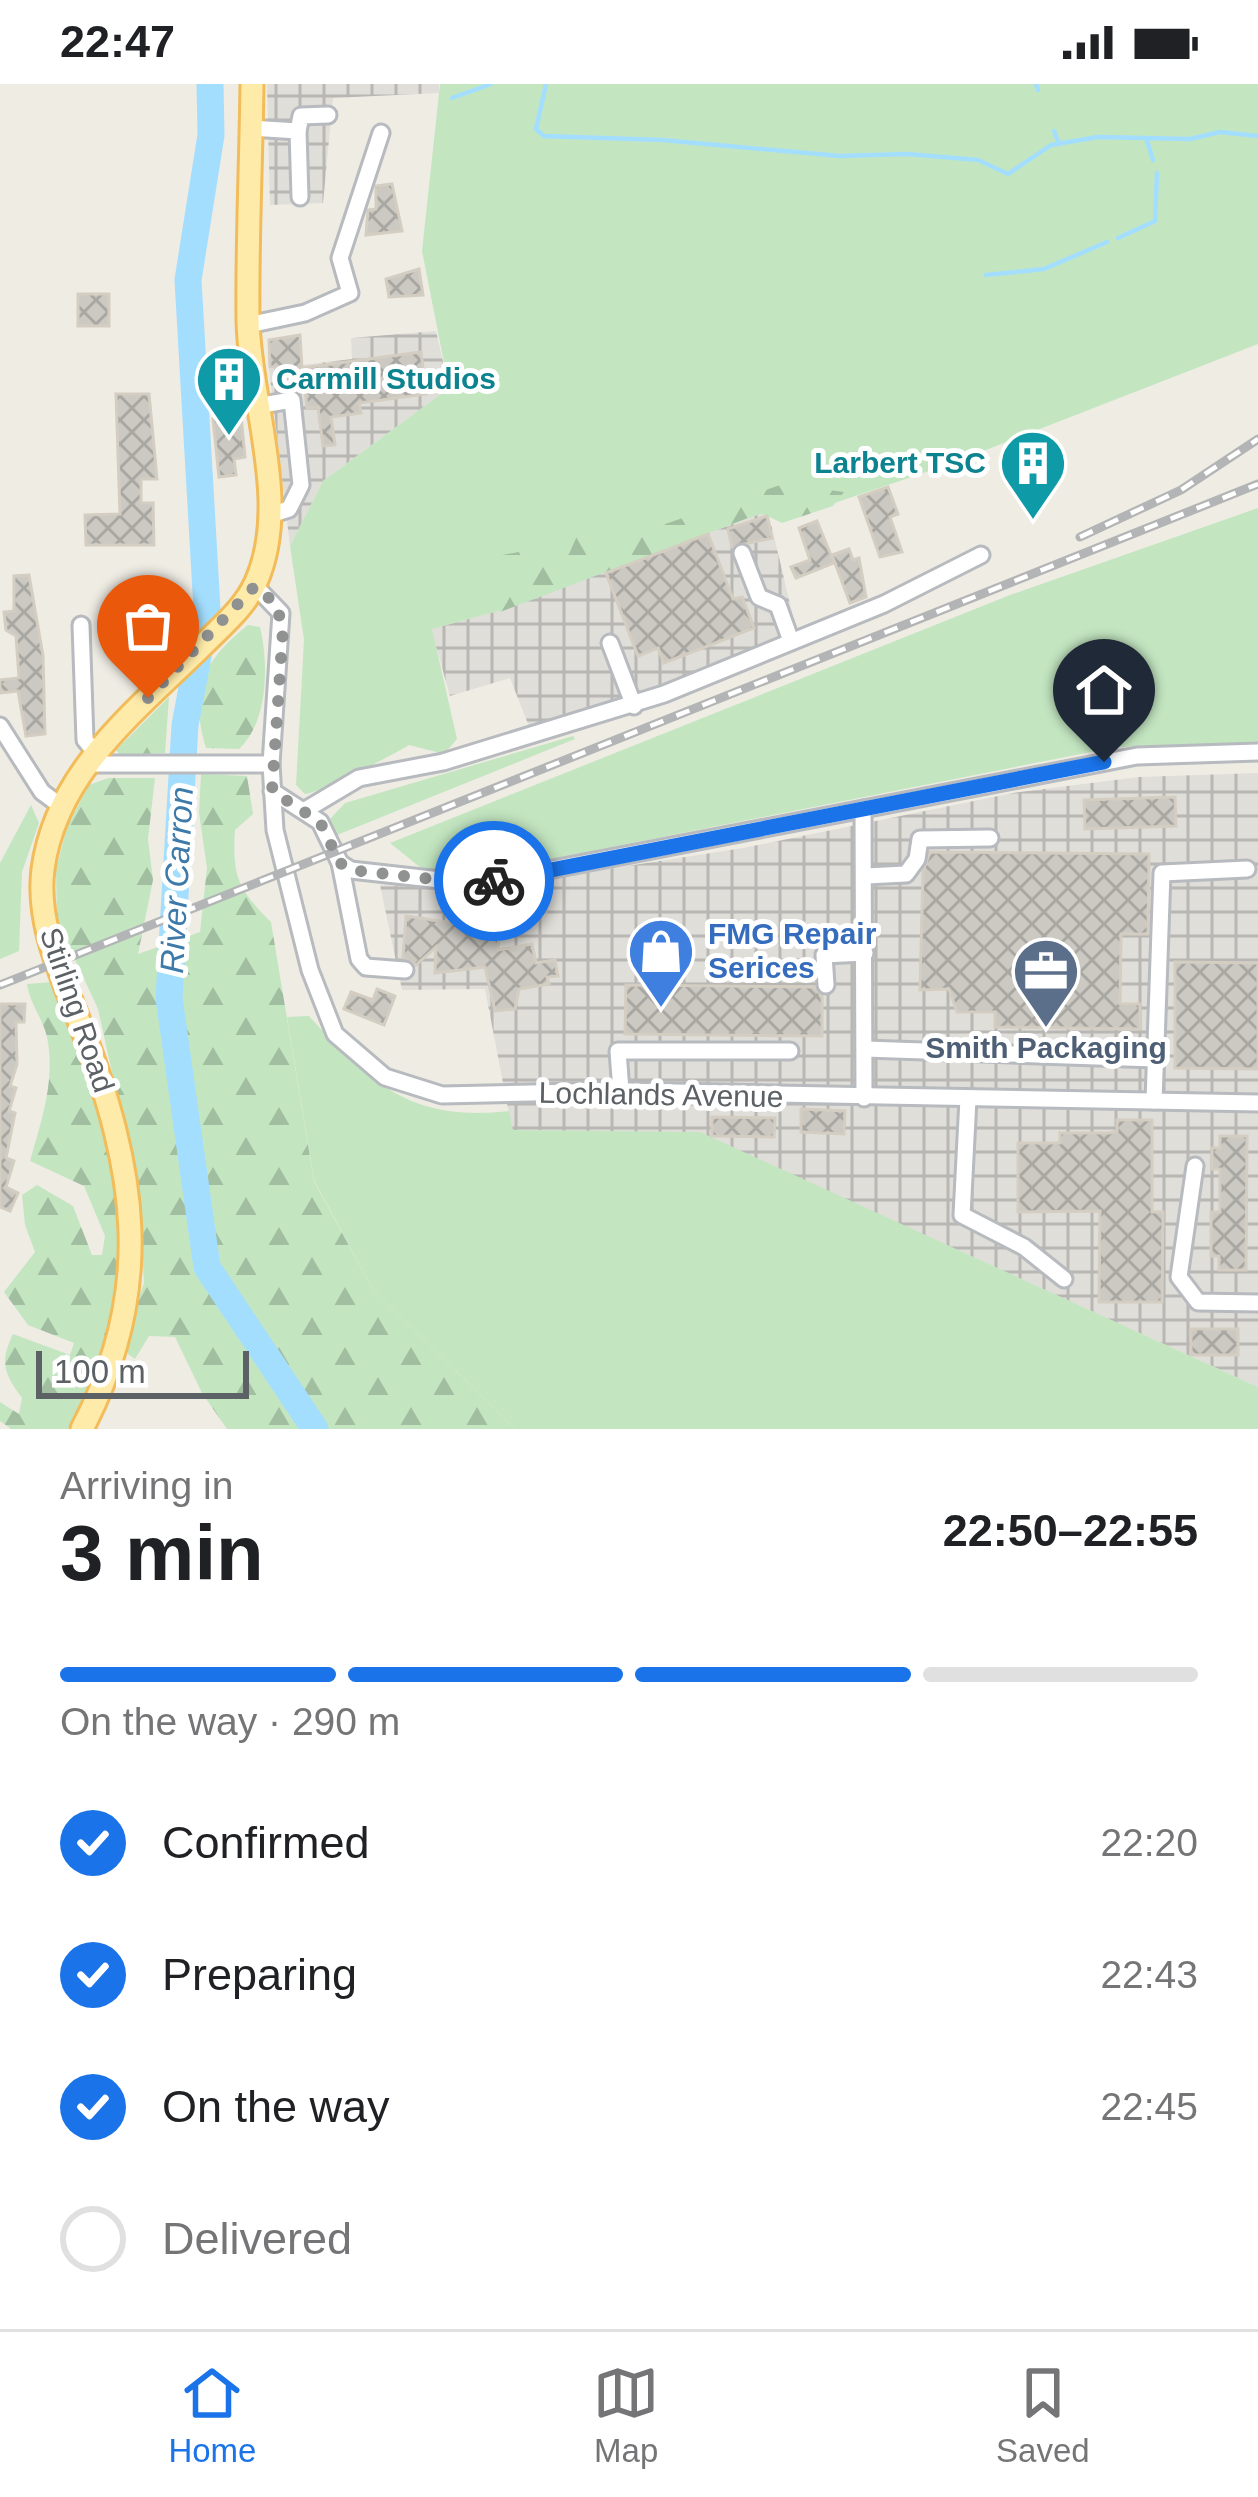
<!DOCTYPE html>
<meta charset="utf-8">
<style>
body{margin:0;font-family:Arial,sans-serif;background:#f2f2f2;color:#202124;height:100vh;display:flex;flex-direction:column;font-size:45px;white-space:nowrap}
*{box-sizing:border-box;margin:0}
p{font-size:39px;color:#757577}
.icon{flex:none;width:66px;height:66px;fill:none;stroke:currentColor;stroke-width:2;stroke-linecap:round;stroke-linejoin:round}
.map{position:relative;height:1345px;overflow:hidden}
.panel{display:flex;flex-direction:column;background:#fff;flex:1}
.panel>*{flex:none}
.scale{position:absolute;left:36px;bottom:30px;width:213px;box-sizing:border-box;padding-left:12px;border:6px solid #5c6165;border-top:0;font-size:33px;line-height:42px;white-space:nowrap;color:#5c6165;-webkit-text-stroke:9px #fff;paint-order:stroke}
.pin{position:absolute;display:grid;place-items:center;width:102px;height:102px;color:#fff;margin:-123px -51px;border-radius:50% 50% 50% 0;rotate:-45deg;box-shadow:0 0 12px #0007}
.pin .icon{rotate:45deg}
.courier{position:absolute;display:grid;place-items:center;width:120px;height:120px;margin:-60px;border:9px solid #1a73e8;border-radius:50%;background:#fff;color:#222;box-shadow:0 3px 15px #0007}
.overview em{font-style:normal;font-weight:700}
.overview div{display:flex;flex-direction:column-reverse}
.overview{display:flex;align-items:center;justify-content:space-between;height:204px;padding:0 60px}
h1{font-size:78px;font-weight:700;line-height:90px}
.bar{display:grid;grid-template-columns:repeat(4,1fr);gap:18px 12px;align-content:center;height:144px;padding:0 60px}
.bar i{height:15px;border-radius:9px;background:#e0e0e0}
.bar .on{background:#1a73e8}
.bar p{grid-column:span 4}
ol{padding:0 60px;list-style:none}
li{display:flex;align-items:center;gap:36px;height:132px}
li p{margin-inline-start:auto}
li .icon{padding:12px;border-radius:50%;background:#1a73e8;color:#fff;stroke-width:4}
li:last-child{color:#757577}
li i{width:66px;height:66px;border:6px solid #e0e0e0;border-radius:50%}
.status{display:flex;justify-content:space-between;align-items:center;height:84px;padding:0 60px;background:#fff;direction:ltr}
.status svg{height:33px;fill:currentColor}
.menu{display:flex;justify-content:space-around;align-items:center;height:168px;border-top:3px solid #e0e0e0;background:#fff;font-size:33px;color:#757577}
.menu a{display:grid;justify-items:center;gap:6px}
.menu .on{color:#1a73e8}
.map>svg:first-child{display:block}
.industrial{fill:url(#industrial-grid)}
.green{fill:#c3e6c1}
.forest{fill:url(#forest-firs)}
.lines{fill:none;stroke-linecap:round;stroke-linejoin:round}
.stream{stroke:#a4deff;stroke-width:4.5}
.river{stroke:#a4deff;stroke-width:27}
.building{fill:url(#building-cross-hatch);stroke:#d4cdc2;stroke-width:3}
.minor-casing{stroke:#b7babe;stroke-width:21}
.major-casing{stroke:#f2bc5a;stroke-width:27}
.minor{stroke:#fff;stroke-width:15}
.major{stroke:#ffeba9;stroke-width:21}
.rail-casing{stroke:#b3b4b5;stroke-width:9}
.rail{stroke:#fff;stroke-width:4.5;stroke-dasharray:14;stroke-linecap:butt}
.done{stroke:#8f9291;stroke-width:12;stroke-dasharray:0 21.6}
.route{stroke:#1a73e8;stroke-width:15}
.labels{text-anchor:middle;stroke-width:10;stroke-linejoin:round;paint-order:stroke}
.culture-label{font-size:30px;font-weight:bold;fill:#0d838f;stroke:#fff;text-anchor:start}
.shop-label{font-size:30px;font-weight:bold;fill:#366cbe;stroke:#fff;text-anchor:start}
.street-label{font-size:30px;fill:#5c6165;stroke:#fff}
.service-label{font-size:30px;font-weight:bold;fill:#4e5e75;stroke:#fff}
.water-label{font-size:33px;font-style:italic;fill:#3d7aa9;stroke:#fff}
</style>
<div class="status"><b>22:47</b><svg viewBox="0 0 49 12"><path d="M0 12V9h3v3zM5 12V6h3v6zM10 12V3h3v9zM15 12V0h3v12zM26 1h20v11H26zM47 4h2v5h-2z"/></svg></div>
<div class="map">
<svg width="1258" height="1345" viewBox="0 0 1258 1345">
<defs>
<pattern id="industrial-grid" width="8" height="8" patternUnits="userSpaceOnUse" patternTransform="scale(3)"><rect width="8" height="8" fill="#e0ded9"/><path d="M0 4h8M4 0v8" fill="none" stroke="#b9b7b4"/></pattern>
<pattern id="forest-firs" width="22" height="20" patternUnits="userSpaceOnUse" patternTransform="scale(3)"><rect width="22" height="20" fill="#c3e6c1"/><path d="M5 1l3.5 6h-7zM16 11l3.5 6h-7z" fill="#a2bea0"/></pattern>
<pattern id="building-cross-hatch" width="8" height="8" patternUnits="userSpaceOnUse" patternTransform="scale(3)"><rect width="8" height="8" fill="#ccc9c3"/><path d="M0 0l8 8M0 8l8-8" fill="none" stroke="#a9a7a2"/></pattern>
</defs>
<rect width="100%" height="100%" fill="#efece4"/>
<!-- industrial -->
<g class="industrial">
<polygon points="267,0 439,0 439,9 333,14 323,119 270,121"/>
<polygon points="436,247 449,304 323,397 290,462 269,285 352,275 351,254"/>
<polygon points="768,427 795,541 762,565 532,650 510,594 450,612 431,545 498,527"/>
<polygon points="1258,689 1258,1303 700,1049 512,1046 485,905 402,906 380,801 473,806 743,764 1013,709 1139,693"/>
</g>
<!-- green -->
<g class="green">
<path d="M440,0H1258V260L950,380L784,436L768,427L498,527L432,545L457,655L444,670L409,661C395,670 317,710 305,710L296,701L304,556L290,462L323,397L449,304L422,167Z"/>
<polygon points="1258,424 1258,659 1116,663 465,792 421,784 390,759 1010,511"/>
<polygon points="573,652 575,655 337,751 329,736 345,719"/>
<polygon points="31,721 39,739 22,788 19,867 0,875 0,779"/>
<path d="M309,932C371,1000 411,1038 509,1027L513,1046L700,1048L1258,1303V1345H515L373,1206L314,1096L287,933Z"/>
</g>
<!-- forest -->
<g class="forest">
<polygon points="783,400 844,408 833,422 782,439 761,429 500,528 490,510 502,471 529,466 553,478 569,470 577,452 592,447 615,457"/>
<path d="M248,541L260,543C269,581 268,638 239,665L206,664C189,608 202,577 248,541Z"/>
<polygon points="169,613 165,669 120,671 116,666"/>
<path d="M201,690L247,692L253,730L235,746C232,793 238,805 271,838L314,1097L373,1206L515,1345H227L202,1309L175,1253L149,1252L135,1275L128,1270V1248L144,1199L139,1110L98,925L57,837L56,786L67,743L89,701L108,694H155L148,755L153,796L138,870L200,848L207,784L199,729Z"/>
<path d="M52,898C116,1072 161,1167 68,1345H11L0,1337V1318L19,1330L22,1314C3,1289 0,1277 13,1250L70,1271L74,1259L28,1241L4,1208L35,1168L25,1141L22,1111L37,1101L73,1122L92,1171H102L105,1152L84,1102L30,1077C41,1037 56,996 47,953C43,935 30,920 27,900Z"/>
</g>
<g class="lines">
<!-- stream -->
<g class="stream">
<polyline points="546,0 536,45 544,52 662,56 840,72 907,70 978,76 1008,90 1051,61 1098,53 1190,55 1220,48 1258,52"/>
<polyline points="1036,0 1038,6"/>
<polyline points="452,14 491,0"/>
<polyline points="1054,47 1059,60"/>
<polyline points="1146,54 1153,76"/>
<polyline points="1118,154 1155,137 1157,89"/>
<polyline points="986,191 1044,185 1107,158"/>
</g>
<!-- river -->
<polyline class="river" points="210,0 211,51 188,196 207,525 185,641 169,914 207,1183 315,1345"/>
</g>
<!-- building -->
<g class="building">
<polygon points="392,100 402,147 366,151 368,126 376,125 376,102"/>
<polygon points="419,185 423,211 389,213 386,195"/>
<rect x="78" y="210" width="31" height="32"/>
<polygon points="300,251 302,284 421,268 426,310 359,319 361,329 331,333 335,361 323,362 318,323 307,324 305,305 298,306 297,298 279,298 276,283 270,283 269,256"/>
<polygon points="116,310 149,310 157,395 141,395 141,419 153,419 154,461 86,461 85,431 120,430"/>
<polygon points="241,332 245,373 234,375 236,391 219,393 213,335"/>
<polygon points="888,403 898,430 890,433 902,468 880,473 859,413"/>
<polygon points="767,432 772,454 732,463 728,445"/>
<polygon points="817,437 834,479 796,494 791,483 810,476 799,444"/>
<polygon points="708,450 733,515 742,513 754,544 664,579 658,564 638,572 606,489"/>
<polygon points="849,465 853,476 859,474 866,513 850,519 832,471"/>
<polygon points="29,491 43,572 45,650 26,652 18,607 0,609 0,596 19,594 16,552 6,546 4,528 14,527 14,492"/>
<polygon points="1175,713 1176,742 1085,745 1084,716"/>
<polygon points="930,768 1149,770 1148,850 1121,850 1120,920 1140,920 1140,945 995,943 995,928 957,928 949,905 920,906 923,787"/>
<polygon points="541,800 546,828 500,834 498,866 532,860 536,879 555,876 558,892 547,893 549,900 519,905 515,925 495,927 485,883 435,889 436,863 416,881 403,874 406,832 467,841 473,812"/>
<polygon points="1175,878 1258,879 1258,985 1175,984"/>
<polygon points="626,901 814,903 822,912 822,952 625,950"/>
<polygon points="377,905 395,912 384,941 344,925 351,908 373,916"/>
<polygon points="0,920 25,920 24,938 16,938 17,980 10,1002 16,1004 9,1027 15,1029 6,1074 14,1077 6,1103 18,1109 10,1127 0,1123"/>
<polygon points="801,1025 845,1027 844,1050 801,1048"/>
<polygon points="712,1033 775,1034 774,1053 712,1052"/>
<polygon points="1117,1036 1152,1036 1152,1128 1163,1128 1162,1218 1099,1218 1100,1127 1018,1128 1018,1059 1060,1059 1060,1049 1110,1049 1117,1047"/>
<polygon points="1220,1052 1247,1052 1246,1186 1219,1186 1219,1172 1211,1172 1211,1128 1220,1128 1220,1085 1212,1085 1212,1064 1220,1064"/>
<rect x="1191" y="1245" width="47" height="26"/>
</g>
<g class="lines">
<defs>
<g id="minor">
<polyline points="251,44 298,47 300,113"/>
<polyline points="298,47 301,32 328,31"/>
<polyline points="248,241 305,229 350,209 340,174 381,49"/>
<polyline points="256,322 292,316 301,401 289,425 270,431"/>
<polyline points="742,469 759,513 778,521 791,557"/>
<polyline points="255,502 281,529 271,680 275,746 310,886 335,950 385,993 442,1011 621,1007 1258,1019"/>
<polyline points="81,541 85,656 95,668"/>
<polyline points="610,559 634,622"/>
<polyline points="0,642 42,708 61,722"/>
<polyline points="87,680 271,680"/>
<polyline points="272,707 320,738 340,779 351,786 476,800 1137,672 1258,668"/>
<polyline points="307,725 359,694 443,678 664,610 884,520 981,471"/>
<polyline points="863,725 864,1014"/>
<polyline points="340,779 359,875 366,883 405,886"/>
<polyline points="866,792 906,790 917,775 920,755 990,754"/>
<polyline points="826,901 824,871 865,869"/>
<polyline points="865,965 1155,975"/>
<polyline points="621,1007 618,967 790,967"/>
<polyline points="968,1015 962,1131 1024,1163 1064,1195"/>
<polyline points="1154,1017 1162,789 1247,785"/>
<polyline points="1195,1082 1179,1193 1198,1218 1258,1219"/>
</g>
<path id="major" d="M82,1345C156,1204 136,1085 81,942C62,892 36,840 43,785C56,687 138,625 204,560C223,541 245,523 256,498C291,419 250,320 248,237C247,158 251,79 252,0"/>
</defs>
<!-- minor casing -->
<use href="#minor" class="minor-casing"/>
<!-- major casing -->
<use href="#major" class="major-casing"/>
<!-- minor -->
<use href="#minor" class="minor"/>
<!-- major -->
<use href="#major" class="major"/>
<defs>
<g id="rail">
<polyline points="1080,453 1181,406 1258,355"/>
<polyline points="0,901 1258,400"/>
</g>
</defs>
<!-- rail casing -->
<use href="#rail" class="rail-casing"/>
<!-- rail -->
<use href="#rail" class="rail"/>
</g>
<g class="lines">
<!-- done -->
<polyline class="done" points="148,614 255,502 276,520 283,545 272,707 320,738 340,779 351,786 476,800 494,797"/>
<!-- route -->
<polyline class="route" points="494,797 1104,678"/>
</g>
<!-- icons -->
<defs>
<symbol id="building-pin" viewBox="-11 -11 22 30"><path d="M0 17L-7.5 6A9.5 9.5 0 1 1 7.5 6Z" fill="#0f9aa8" stroke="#fff"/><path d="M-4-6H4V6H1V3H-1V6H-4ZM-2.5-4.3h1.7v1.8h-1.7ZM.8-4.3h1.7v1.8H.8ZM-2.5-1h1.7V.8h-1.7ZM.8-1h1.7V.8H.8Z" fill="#fff"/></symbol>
<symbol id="shop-pin" viewBox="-11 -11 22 30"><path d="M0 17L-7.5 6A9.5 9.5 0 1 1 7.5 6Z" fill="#3f7fe0" stroke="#fff"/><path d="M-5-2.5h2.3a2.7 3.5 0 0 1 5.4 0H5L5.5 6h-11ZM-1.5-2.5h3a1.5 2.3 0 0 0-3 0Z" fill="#fff"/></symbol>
<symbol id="office-pin" viewBox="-11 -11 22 30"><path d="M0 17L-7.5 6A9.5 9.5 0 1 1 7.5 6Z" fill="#5c6f8a" stroke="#fff"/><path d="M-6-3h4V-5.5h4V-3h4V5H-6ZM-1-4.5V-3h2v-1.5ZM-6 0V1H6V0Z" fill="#fff"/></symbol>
</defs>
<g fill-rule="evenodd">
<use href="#building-pin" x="191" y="257" width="76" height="104"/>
<use href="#building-pin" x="995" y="341" width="76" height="104"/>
<use href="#shop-pin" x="623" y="829" width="76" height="104"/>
<use href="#office-pin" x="1008" y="849" width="76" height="104"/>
</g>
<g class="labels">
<!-- culture labels -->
<g class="culture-label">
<text x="276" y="305">Carmill Studios</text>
<text x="986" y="389" text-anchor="end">Larbert TSC</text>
</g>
<!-- shop labels -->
<g class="shop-label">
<text x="708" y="860">FMG Repair<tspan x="708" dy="34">Serices</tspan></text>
</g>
<!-- street labels -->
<g class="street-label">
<text transform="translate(77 926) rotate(71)" y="10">Stirling Road</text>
<text transform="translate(661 1011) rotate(1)" y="10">Lochlands Avenue</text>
</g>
<!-- service labels -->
<g class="service-label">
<text x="1046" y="974">Smith Packaging</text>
</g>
<!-- water labels -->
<g class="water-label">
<text transform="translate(176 796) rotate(-87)" y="12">River Carron</text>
</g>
</g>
</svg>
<div class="scale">100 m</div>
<div class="pin" style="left:148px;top:614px;background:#ea580c"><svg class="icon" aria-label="bag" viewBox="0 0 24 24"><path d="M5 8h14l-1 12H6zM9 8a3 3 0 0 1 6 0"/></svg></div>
<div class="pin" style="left:1104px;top:678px;background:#1f2937"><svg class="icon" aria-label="home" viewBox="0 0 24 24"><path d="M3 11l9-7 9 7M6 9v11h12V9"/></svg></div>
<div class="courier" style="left:494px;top:797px"><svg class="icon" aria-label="bike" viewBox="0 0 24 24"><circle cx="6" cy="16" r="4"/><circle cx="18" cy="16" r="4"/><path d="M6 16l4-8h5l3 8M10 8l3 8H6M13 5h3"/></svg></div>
</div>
<section class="panel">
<div class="overview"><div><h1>3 min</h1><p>Arriving in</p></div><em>22:50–22:55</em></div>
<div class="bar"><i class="on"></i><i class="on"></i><i class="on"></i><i></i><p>On the way · 290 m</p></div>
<ol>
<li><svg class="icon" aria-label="check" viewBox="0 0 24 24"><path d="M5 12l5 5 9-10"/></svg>Confirmed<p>22:20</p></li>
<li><svg class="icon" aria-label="check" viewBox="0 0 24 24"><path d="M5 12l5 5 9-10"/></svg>Preparing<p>22:43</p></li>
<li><svg class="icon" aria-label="check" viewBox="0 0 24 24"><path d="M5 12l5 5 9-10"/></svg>On the way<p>22:45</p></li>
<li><i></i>Delivered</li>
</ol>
</section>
<nav class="menu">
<a class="on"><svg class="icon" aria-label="home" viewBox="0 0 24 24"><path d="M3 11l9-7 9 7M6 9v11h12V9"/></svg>Home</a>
<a><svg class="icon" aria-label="map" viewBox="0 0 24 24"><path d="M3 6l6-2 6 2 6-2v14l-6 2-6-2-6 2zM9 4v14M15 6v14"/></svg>Map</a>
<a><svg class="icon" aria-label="saved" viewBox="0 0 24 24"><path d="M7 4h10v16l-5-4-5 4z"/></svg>Saved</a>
</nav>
